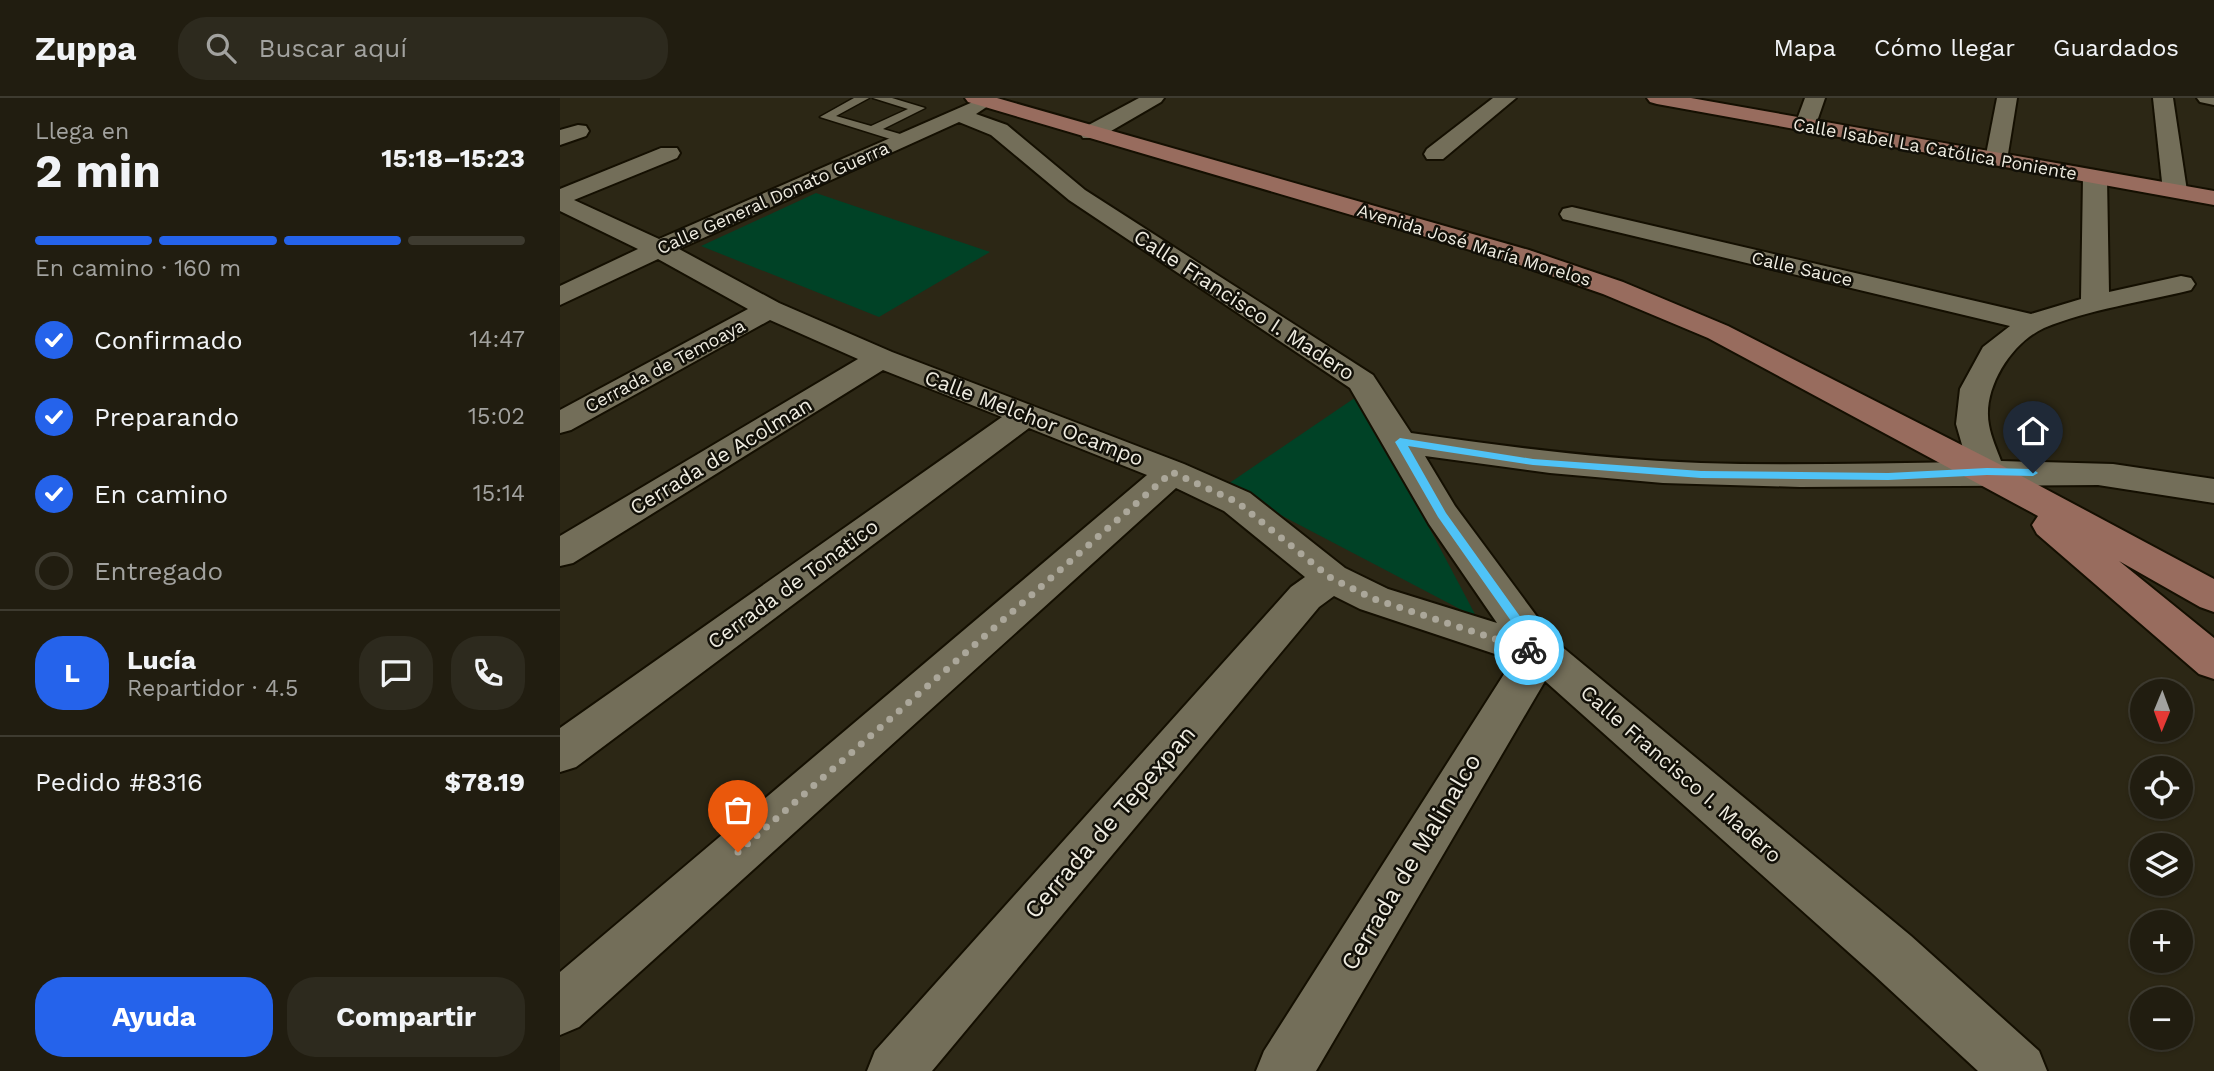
<!DOCTYPE html>
<html lang="es">
<meta charset="utf-8">
<style>
body{margin:0;font-family:"Work Sans",sans-serif;background:#2d2a1e;color:#f1f3f6;height:100vh;display:flex;flex-direction:column;font-size:26px;white-space:nowrap}
*{box-sizing:border-box;margin:0}
p{font-size:23px;color:#a2a29f}
.icon{flex:none;width:38px;height:38px;fill:none;stroke:currentColor;stroke-width:2;stroke-linecap:round;stroke-linejoin:round}
.map{position:relative;flex:1;overflow:hidden}
.side{display:flex;flex-direction:column;background:#211d10;width:560px}
.side>*{flex:none}
.needle{width:46px;rotate:181deg}
.controls{position:absolute;left:1570px;top:581px;display:grid;gap:14px}
.controls a{display:grid;place-items:center;width:63px;height:63px;border-radius:50%;background:#211d10;box-shadow:0 2px 5px #0004,0 0 0 2px #3e3b30;font-size:35px}
.pin{position:absolute;display:grid;place-items:center;width:60px;height:60px;color:#fff;margin:-72px -30px;border-radius:50% 50% 50% 0;rotate:-45deg;box-shadow:0 0 7px #0007}
.pin .icon{rotate:45deg}
.courier{position:absolute;display:grid;place-items:center;width:70px;height:70px;margin:-35px;border:5px solid #4fc3f7;border-radius:50%;background:#fff;color:#222;box-shadow:0 2px 9px #0007}
.summary em{font-style:normal;font-weight:700}
.summary div{display:flex;flex-direction:column-reverse}
.summary{display:flex;align-items:center;justify-content:space-between;height:119px;padding:0 35px}
h1{font-size:46px;font-weight:700;line-height:52px}
.bar{display:grid;grid-template-columns:repeat(4,1fr);gap:10px 7px;align-content:center;height:84px;padding:0 35px}
.bar i{height:9px;border-radius:5px;background:#3e3b30}
.bar .on{background:#2563eb}
.bar p{grid-column:span 4}
.line{display:flex;align-items:center;gap:18px;padding:0 35px;border-top:2px solid #3e3b30}
.line div{flex:1}
.round{display:grid;place-items:center;flex:none;width:74px;height:74px;border-radius:28px;background:#2d2a1e}
ol{padding:0 35px;list-style:none}
li{display:flex;align-items:center;gap:21px;height:77px}
li p{margin-inline-start:auto}
li .icon{padding:7px;border-radius:50%;background:#2563eb;color:#fff;stroke-width:4}
li:last-child{color:#a2a29f}
li i{width:38px;height:38px;border:4px solid #3e3b30;border-radius:50%}
.cta{display:flex;gap:14px;margin-top:auto;padding:14px 35px}
.cta a{flex:1;height:80px;border-radius:28px;background:#2563eb;color:#fff;font-size:28px;font-weight:700;line-height:80px;text-align:center}
.cta a+a{background:#2d2a1e;color:#f1f3f6}
header{display:flex;align-items:center;gap:42px;box-sizing:border-box;height:98px;padding:0 35px;background:#211d10;border-bottom:2px solid #3e3b30}
header strong{font-size:33px}
nav{display:flex;gap:38px;margin-inline-start:auto;font-size:24px}
.search{width:490px;height:63px;background:#2d2a1e;display:flex;align-items:center;gap:18px;box-sizing:border-box;padding:0 24px;border-radius:28px;color:#a2a29f;font-size:26px}
main{display:flex;flex:1;min-height:0}
.map>svg:first-child{display:block}
.green{fill:#004226}
.lines{fill:none;stroke-linecap:round;stroke-linejoin:round}
.lane-casing{stroke:#140f01;stroke-width:3}
.street-casing{stroke:#140f01;stroke-width:4}
.secondary-casing{stroke:#140f01;stroke-width:4}
.lane{fill:#736e59;fill-rule:evenodd}
.street{fill:#736e59;fill-rule:evenodd}
.secondary{fill:#986c5e;fill-rule:evenodd}
.route{fill:#4fc3f7}
.done{stroke:#aba79a;stroke-width:7;stroke-dasharray:0 12.6}
.labels{text-anchor:middle;stroke-width:5;stroke-linejoin:round;paint-order:stroke}
.far-street-label{font-size:18px;fill:#efece1;stroke:#121008}
.street-label{font-size:21px;fill:#efece1;stroke:#121008}
.near-street-label{font-size:24px;fill:#efece1;stroke:#121008}
</style>
<header>
<strong>Zuppa</strong>
<div class="search"><svg class="icon" aria-label="search" viewBox="0 0 24 24"><circle cx="10" cy="10" r="6"/><path d="M15 15l6 6"/></svg>Buscar aquí</div>
<nav><a>Mapa</a><a>Cómo llegar</a><a>Guardados</a></nav>
</header>
<main>
<section class="side">
<div class="summary"><div><h1>2 min</h1><p>Llega en</p></div><em>15:18–15:23</em></div>
<div class="bar"><i class="on"></i><i class="on"></i><i class="on"></i><i></i><p>En camino · 160 m</p></div>
<ol>
<li><svg class="icon" aria-label="check" viewBox="0 0 24 24"><path d="M5 12l5 5 9-10"/></svg>Confirmado<p>14:47</p></li>
<li><svg class="icon" aria-label="check" viewBox="0 0 24 24"><path d="M5 12l5 5 9-10"/></svg>Preparando<p>15:02</p></li>
<li><svg class="icon" aria-label="check" viewBox="0 0 24 24"><path d="M5 12l5 5 9-10"/></svg>En camino<p>15:14</p></li>
<li><i></i>Entregado</li>
</ol>
<div class="line" style="height:126px"><b class="round" style="background:#2563eb;color:#fff">L</b><div><b>Lucía</b><p>Repartidor · 4.5</p></div><a class="round"><svg class="icon" aria-label="chat" viewBox="0 0 24 24"><path d="M4 5h16v11H9l-5 4z"/></svg></a><a class="round"><svg class="icon" aria-label="phone" viewBox="0 0 24 24"><path d="M5 4h4l2 5-3 2q2 4 5 5l2-3 5 2v4C11 20 4 13 5 4z"/></svg></a></div>
<div class="line" style="height:91px"><div>Pedido #8316</div><b>$78.19</b></div>
<div class="cta"><a>Ayuda</a><a>Compartir</a></div>
</section>
<div class="map">
<svg width="1654" height="973" viewBox="0 0 1654 973">
<rect width="100%" height="100%" fill="#2c2715"/>
<!-- green -->
<g class="green">
<polygon points="256,95 430,154 319,219 141,148"/>
<polygon points="799,297 917,520 665,388"/>
</g>
<g class="lines">
<defs>
<polygon id="lane" points="294,0 309,0 276,18 311,28 348,11 313,0 332,0 365,10 323,31 347,38 347,44 343,45 260,19"/>
<g id="street">
<path d="M422,0L428,2L431,6L416,16L447,27L525,92L813,277L851,335C947,349 1044,361 1141,365C1230,368 1318,365 1407,364L1396,326L1400,291L1423,249L1450,228L1003,121L1000,116L1003,111L1012,109L1471,216L1521,201L1523,80L1527,75H1543L1547,80L1549,194L1621,178L1631,180L1635,186L1631,192C1583,204 1530,211 1484,230C1451,245 1422,291 1429,327C1431,339 1437,352 1441,363L1553,366L1654,381V405L1538,387L1240,389L1103,385L990,375L865,358L895,408L995,543L1351,838L1479,953L1487,973H1418L1313,876L985,583L756,973H696L704,953L953,562L800,511L774,498L759,509L372,973H307L315,953L731,489L745,479L664,413L616,390L19,929L0,937V874L587,377L469,330L16,669L0,674V630L442,319L323,272L13,465L0,468V438L298,261L210,222L11,332L0,335V312L188,211L98,161L0,207V188L78,151L0,113V91L101,50H117L120,55L117,60L14,102L99,141ZM399,24L431,37L509,102L790,290L869,426L937,525L828,491L785,470L690,395L624,366L332,254L219,205L119,151Z"/>
<polygon points="579,0 604,0 601,4 539,40 523,40 520,35 523,30"/>
<polygon points="933,0 956,0 883,61 867,61 864,56 867,51"/>
<polygon points="1245,0 1265,0 1254,32 1238,32 1235,27"/>
<polygon points="1437,0 1457,0 1447,62 1444,67 1428,67 1425,62"/>
<polygon points="1593,0 1613,0 1627,93 1623,98 1607,98 1603,93"/>
<polygon points="1637,0 1654,0 1654,7 1640,4"/>
<polygon points="18,27 26,28 29,33 26,38 0,47 0,32"/>
</g>
<g id="secondary">
<polygon points="405,0 437,0 969,152 1063,184 1168,228 1439,366 1654,481 1654,514 1640,509 1559,463 1654,540 1654,581 1639,576 1477,436 1472,427 1478,418 1148,240 1043,196 951,164 408,4"/>
<polygon points="1087,0 1131,0 1654,93 1654,107 1097,6 1090,4"/>
</g>
</defs>
<!-- lane casing -->
<use href="#lane" class="lane-casing"/>
<!-- street casing -->
<use href="#street" class="street-casing"/>
<!-- secondary casing -->
<use href="#secondary" class="secondary-casing"/>
<!-- lane -->
<use href="#lane" class="lane"/>
<!-- street -->
<use href="#street" class="street"/>
<!-- secondary -->
<use href="#secondary" class="secondary"/>
</g>
<!-- route -->
<polygon class="route" points="840,340 973,361 1141,373 1328,375 1427,370 1473,371 1478,375 1473,378 1427,377 1328,382 1141,380 973,367 848,348 886,415 984,552 984,559 980,560 965,555 963,552 968,547 878,419 835,344"/>
<g class="lines">
<!-- done -->
<polyline class="done" points="178,754 612,374 677,404 771,480 814,501 969,552"/>
</g>
<g class="labels">
<!-- far-street labels -->
<g class="far-street-label">
<text transform="translate(1375 51) rotate(10)" y="6">Calle Isabel La Católica Poniente</text>
<text transform="translate(213 100) rotate(-24)" y="6">Calle General Donato Guerra</text>
<text transform="translate(914 147) rotate(17)" y="6">Avenida José María Morelos</text>
<text transform="translate(1242 171) rotate(13)" y="6">Calle Sauce</text>
<text transform="translate(105 268) rotate(-28)" y="6">Cerrada de Temoaya</text>
</g>
<!-- street labels -->
<g class="street-label">
<text transform="translate(684 207) rotate(33)" y="7">Calle Francisco I. Madero</text>
<text transform="translate(474 320) rotate(21)" y="7">Calle Melchor Ocampo</text>
<text transform="translate(161 358) rotate(-31)" y="7">Cerrada de Acolman</text>
<text transform="translate(233 486) rotate(-36)" y="7">Cerrada de Tonatico</text>
<text transform="translate(1121 676) rotate(41)" y="7">Calle Francisco I. Madero</text>
</g>
<!-- near-street labels -->
<g class="near-street-label">
<text transform="translate(550 724) rotate(-49)" y="8">Cerrada de Tepexpan</text>
<text transform="translate(851 764) rotate(-59)" y="8">Cerrada de Malinalco</text>
</g>
</g>
</svg>
<div class="controls">
<a><svg class="needle" viewBox="-14 -14 28 28"><path d="M0-13l5 13h-10z" fill="#e53935"/><path d="M0 13l5-13h-10z" fill="#a2a29f"/></svg></a>
<a><svg class="icon" aria-label="locate" viewBox="0 0 24 24"><circle cx="12" cy="12" r="6"/><path d="M12 2v4M12 18v4M2 12h4M18 12h4"/></svg></a>
<a><svg class="icon" aria-label="layers" viewBox="0 0 24 24"><path d="M12 4l9 5-9 5-9-5zM3 14l9 5 9-5"/></svg></a>
<a>+</a>
<a>−</a>
</div>
<div class="pin" style="left:178px;top:754px;background:#ea580c"><svg class="icon" aria-label="bag" viewBox="0 0 24 24"><path d="M5 8h14l-1 12H6zM9 8a3 3 0 0 1 6 0"/></svg></div>
<div class="pin" style="left:1473px;top:375px;background:#1f2937"><svg class="icon" aria-label="home" viewBox="0 0 24 24"><path d="M3 11l9-7 9 7M6 9v11h12V9"/></svg></div>
<div class="courier" style="left:969px;top:552px"><svg class="icon" aria-label="bike" viewBox="0 0 24 24"><circle cx="6" cy="16" r="4"/><circle cx="18" cy="16" r="4"/><path d="M6 16l4-8h5l3 8M10 8l3 8H6M13 5h3"/></svg></div>
</div>
</main>
